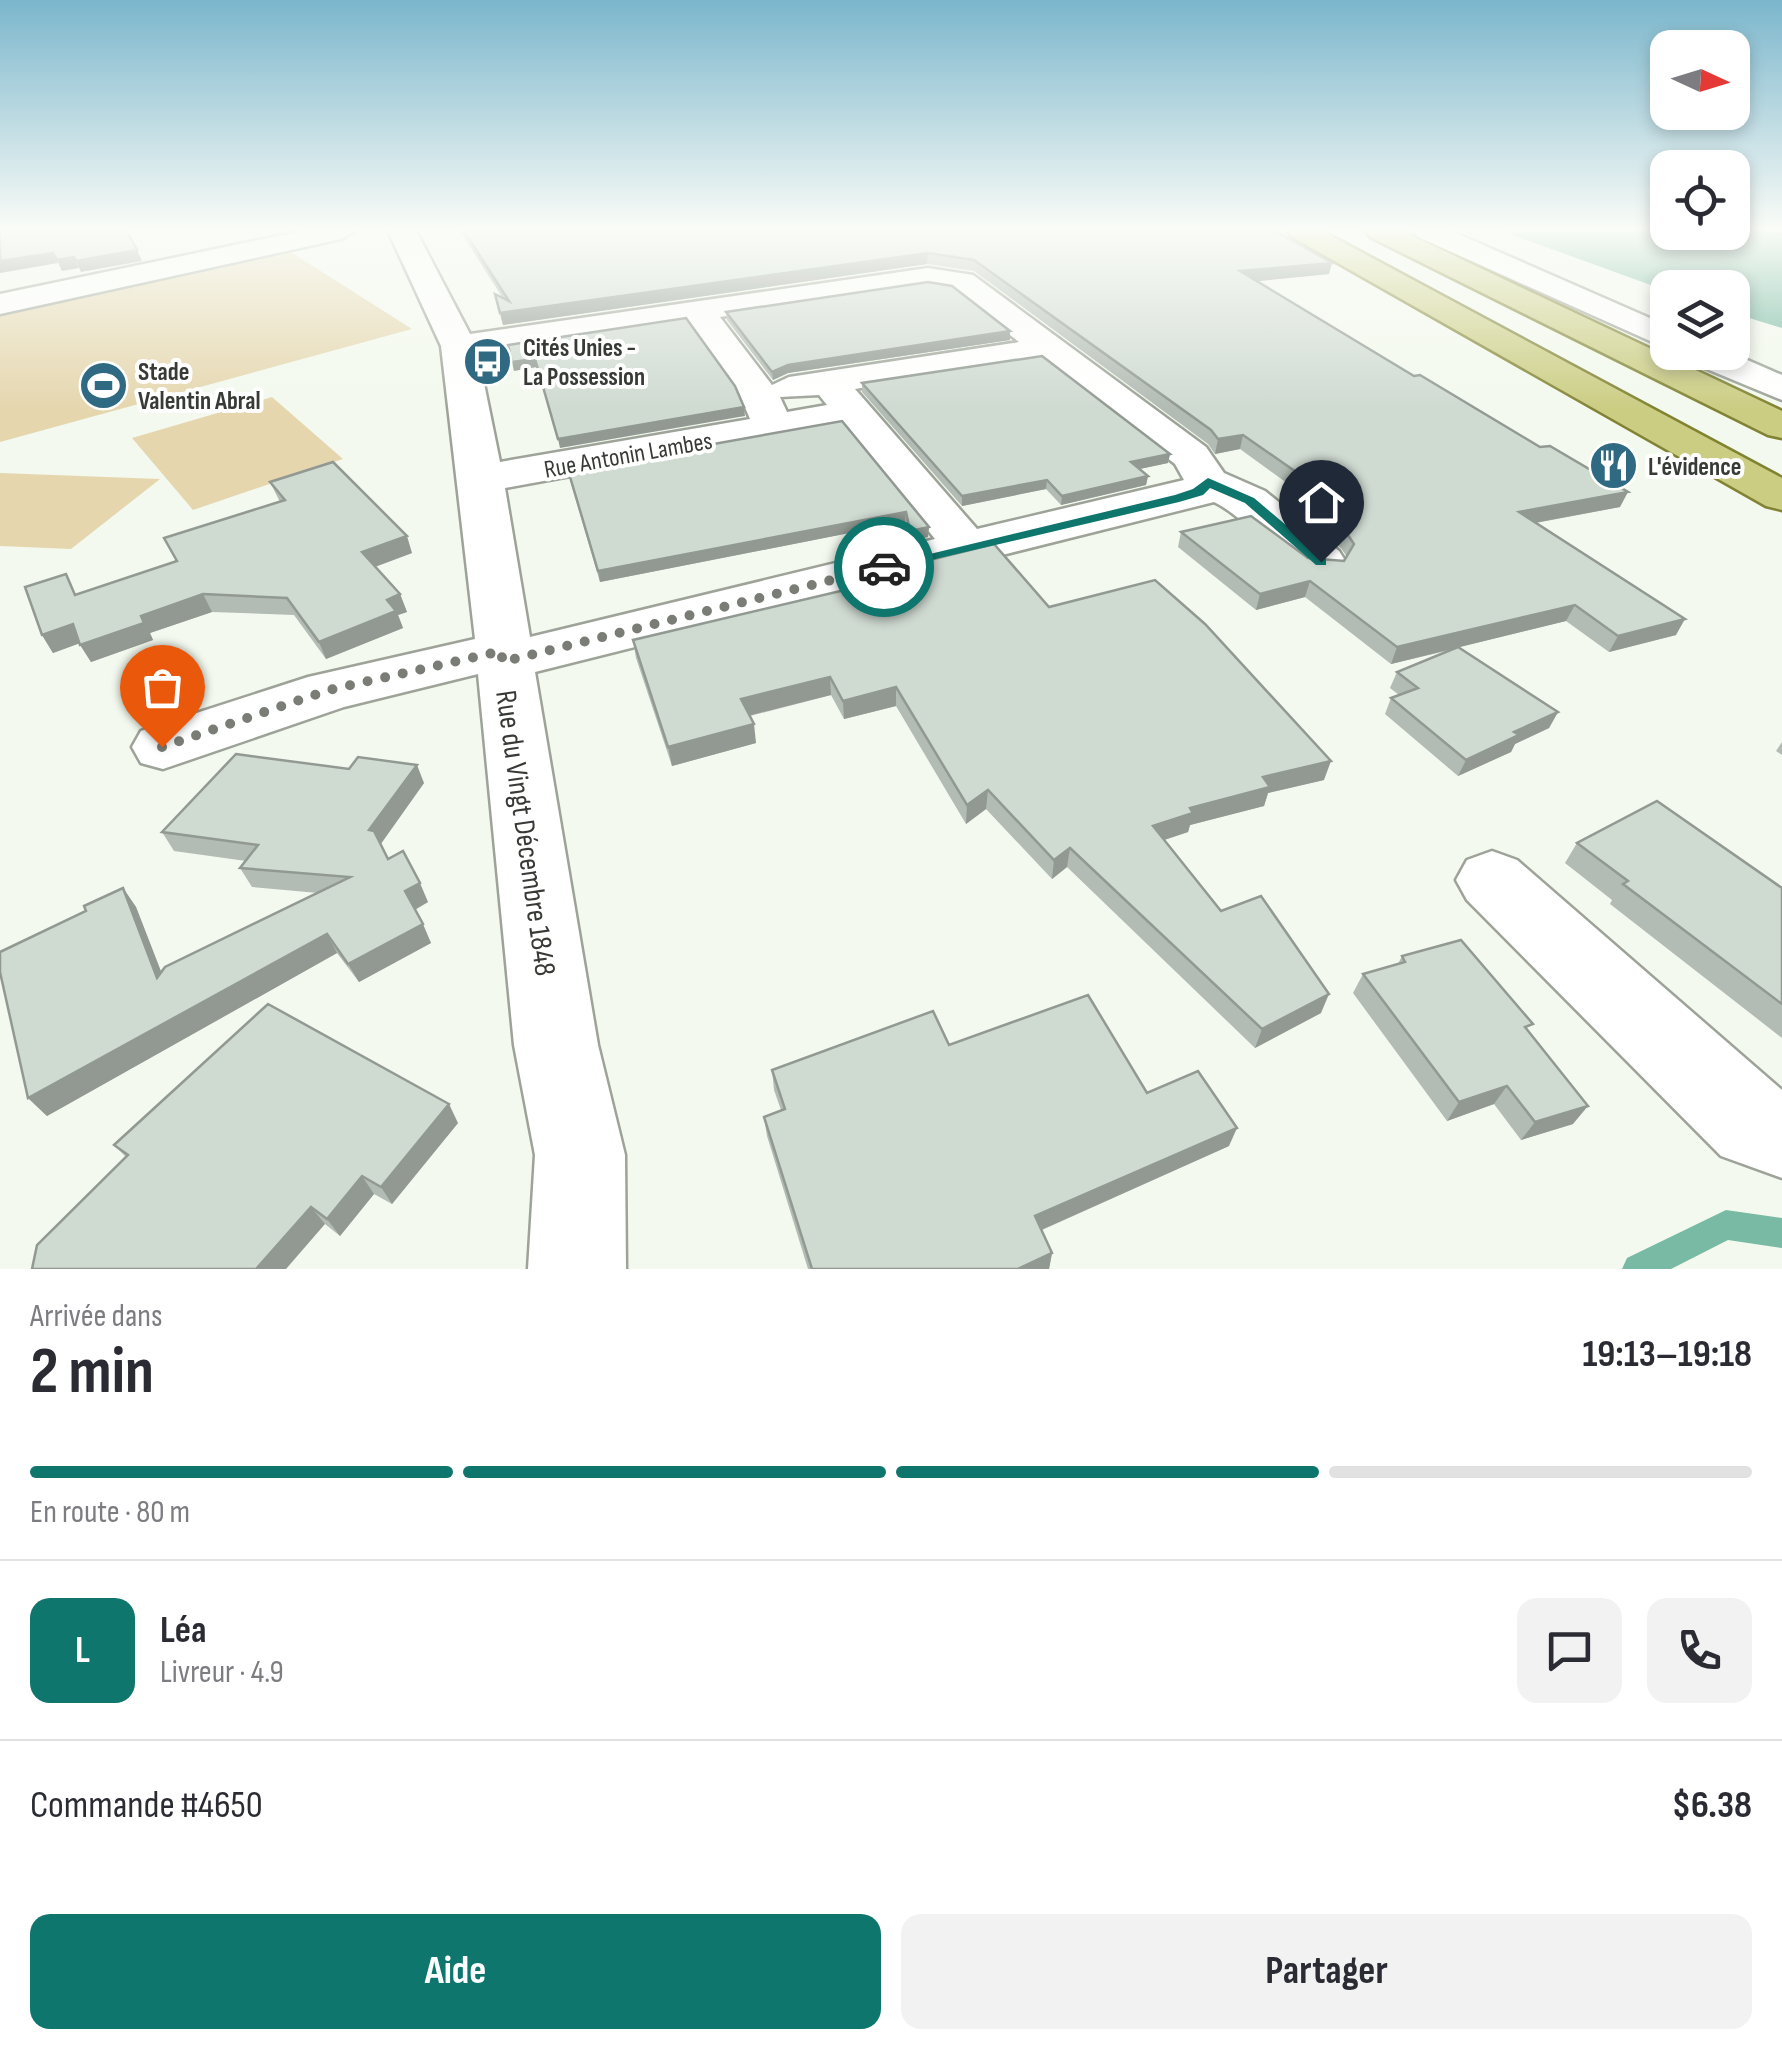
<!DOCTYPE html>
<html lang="fr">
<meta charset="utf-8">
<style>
body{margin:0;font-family:"Sofia Sans Condensed",sans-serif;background:#f2f2f3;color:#2b2b33;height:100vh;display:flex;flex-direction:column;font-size:38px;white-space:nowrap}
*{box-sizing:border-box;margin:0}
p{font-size:32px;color:#7c7c81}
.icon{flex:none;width:55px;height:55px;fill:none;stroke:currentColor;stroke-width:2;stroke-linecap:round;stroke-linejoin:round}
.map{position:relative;height:1269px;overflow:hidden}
.side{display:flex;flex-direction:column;background:#fff;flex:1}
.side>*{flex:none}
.needle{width:65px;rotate:94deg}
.tools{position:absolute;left:1650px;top:30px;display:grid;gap:20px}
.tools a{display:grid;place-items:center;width:100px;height:100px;border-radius:20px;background:#fff;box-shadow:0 5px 15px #0003;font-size:50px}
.pin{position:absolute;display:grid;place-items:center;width:85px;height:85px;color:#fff;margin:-102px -42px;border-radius:50% 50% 50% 0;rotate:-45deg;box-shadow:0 0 10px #0007}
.pin .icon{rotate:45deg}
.courier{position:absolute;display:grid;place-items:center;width:100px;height:100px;margin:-50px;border:8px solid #0f766e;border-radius:50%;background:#fff;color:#222;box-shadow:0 2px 12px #0007}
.summary em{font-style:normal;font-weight:700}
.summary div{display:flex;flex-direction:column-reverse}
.summary{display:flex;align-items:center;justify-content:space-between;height:170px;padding:0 30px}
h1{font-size:65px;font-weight:700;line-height:75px}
.bar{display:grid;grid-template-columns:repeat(4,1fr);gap:15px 10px;align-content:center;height:120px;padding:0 30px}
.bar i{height:12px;border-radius:8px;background:#e1e1e2}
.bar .active{background:#0f766e}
.bar p{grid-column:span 4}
.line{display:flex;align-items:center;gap:25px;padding:0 30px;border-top:2px solid #e1e1e2}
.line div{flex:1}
.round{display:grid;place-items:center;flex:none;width:105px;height:105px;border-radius:20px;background:#f2f2f3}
.cta{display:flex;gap:20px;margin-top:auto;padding:20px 30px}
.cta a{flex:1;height:115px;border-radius:20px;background:#0f766e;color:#fff;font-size:40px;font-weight:700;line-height:115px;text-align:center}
.cta a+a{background:#f2f2f3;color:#2b2b33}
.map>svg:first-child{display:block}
.green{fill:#e5d6ae}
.water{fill:#78baa3}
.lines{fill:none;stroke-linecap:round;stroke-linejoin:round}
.stream{fill:#78baa3;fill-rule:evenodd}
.minor-casing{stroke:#9da398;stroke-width:5}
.major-casing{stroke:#818332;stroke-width:5}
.minor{fill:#fff;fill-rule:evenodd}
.major{fill:#cbcd83;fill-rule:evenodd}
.wall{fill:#b2bbb4}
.shaded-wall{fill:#919992}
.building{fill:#cfdad1;stroke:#919992;stroke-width:2.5}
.route{fill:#0f766e}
.done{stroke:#797d76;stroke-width:10;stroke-dasharray:0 18}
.labels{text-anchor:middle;stroke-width:8;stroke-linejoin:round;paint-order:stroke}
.far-poi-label{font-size:25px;font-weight:bold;fill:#383a36;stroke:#fff;text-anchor:start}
.far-street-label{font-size:25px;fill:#383a36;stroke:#fff}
.street-label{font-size:30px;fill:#383a36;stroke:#fff}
</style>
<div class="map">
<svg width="1782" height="1269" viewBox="0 0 1782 1269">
<rect width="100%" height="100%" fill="#f3f9ee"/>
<!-- green -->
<g class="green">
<polygon points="286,249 412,329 0,442 0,311"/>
<polygon points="272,397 343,459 193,510 132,438"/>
<polygon points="0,473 160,479 71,549 0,546"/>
</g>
<!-- water -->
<polygon class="water" points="1502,231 1782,231 1782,328 1733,313 1732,288 1668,288 1667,291"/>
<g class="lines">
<!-- stream -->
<polygon class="stream" points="1726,1210 1782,1218 1782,1248 1728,1240 1671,1269 1622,1269 1627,1258"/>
<defs>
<g id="minor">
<polygon points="302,231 355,231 341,239 0,314 0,294"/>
<path d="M388,231H416L470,334L928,268L973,275L1206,447L1224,473L1265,491L1339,551L1346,562L1339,573C1289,585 1256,522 1214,502L535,672L598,1045L625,1155L626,1269H528L535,1155L514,1045L478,674L344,707L163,769L141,763L132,747L141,731L308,677L475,639L441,346ZM928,286L953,290L1019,342L789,377L772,385L720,317ZM689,322L739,393L750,419L500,462L478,354ZM1042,360L1175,464L1184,480L977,529L855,389ZM819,395L827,405L787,412L780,397ZM844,426L935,539L530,637L505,488Z"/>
<polygon points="1414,231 1451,231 1668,326 1668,349 1418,237"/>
<polygon points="1681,352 1729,352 1782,375 1782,400 1685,360"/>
<polygon points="1492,851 1517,860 1782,1090 1782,1178 1721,1156 1467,900 1456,880 1467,860"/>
</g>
<g id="major">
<polygon points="1288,231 1322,231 1782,478 1782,510 1766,506 1292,237"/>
<polygon points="1366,231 1402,231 1782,411 1782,438 1768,435 1370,237"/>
</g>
</defs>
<!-- minor casing -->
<use href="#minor" class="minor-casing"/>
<!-- major casing -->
<use href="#major" class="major-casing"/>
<!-- minor -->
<use href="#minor" class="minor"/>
<!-- major -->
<use href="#major" class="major"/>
</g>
<!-- wall -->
<g class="wall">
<polygon points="460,231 1275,231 1329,274 1257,281 1620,507 1536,523 1676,635 1609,652 1566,621 1459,647 1558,712 1549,728 1515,744 1511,752 1458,776 1385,714 1391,698 1399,695 1390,688 1397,672 1454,649 1391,664 1305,597 1256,610 1178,547 1181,532 1308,558 1344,561 1347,557 1341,548 1304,518 1309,503 1313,502 1240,449 1215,454 1208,444 974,271 927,264 503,325 495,294 502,297"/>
<polygon points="726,312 1010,331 1010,340 788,373 773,380 727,320"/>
<polygon points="862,383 1170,454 1168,463 1140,469 1148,476 1146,485 1061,505 1046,489 962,506 862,392"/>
<polygon points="842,421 929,527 928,537 910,541 905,522 600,582 570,480"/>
<polygon points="270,482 412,553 375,567 400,594 407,612 398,615 403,628 326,659 294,615 212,612 150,633 153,640 91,662 80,643 53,653 42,635 77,594 177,562 280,502"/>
<polygon points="918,563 1049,607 1324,780 1268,793 1264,806 1190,825 1188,832 1164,840 1221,911 1321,1013 1255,1048 1067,867 1052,879 986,809 966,824 896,706 844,719 831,695 750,716 756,743 672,766 636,658 633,640 918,573"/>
<polygon points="1782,742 1782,755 1776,751"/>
<polygon points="424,783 381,844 388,859 428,902 415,910 431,943 359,982 337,953 47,1116 28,1098 86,911 123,888 136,907 161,972 318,893 252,887 240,868 246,861 174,851 162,832"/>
<polygon points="1577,843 1782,888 1782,1038 1610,904 1612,900 1565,863"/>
<polygon points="1402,956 1528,1031 1573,1124 1521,1140 1494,1104 1447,1121 1353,993 1363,974 1398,964"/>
<polygon points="949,1045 1147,1093 1229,1146 1042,1230 1052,1253 1049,1269 808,1269 767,1136 764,1117 781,1110 774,1090 772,1070"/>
<polygon points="458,1123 392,1204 374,1194 340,1236 325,1224 126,1157 114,1145"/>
</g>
<!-- shaded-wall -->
<g class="shaded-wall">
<polygon points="137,250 142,261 81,272 76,261"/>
<polygon points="53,253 58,263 0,273 0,261"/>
<polygon points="928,253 927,264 503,325 500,313"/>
<polygon points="74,257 79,268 62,271 57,260"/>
<polygon points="1332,263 1329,274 1238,283 1240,271"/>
<polygon points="1010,331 1010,340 788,373 773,380 772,372 788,365"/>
<polygon points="535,359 537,367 514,371 512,362"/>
<polygon points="744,407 745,416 560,448 558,439"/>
<polygon points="1243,435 1240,449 1215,454 1218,439"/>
<polygon points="1170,454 1168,463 1130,471 1131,462"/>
<polygon points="1148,476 1146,485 1061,505 1062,496"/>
<polygon points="1047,480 1046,489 962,506 962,496"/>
<polygon points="1628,492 1620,507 1512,527 1519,512"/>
<polygon points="906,512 905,522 600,582 598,571"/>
<polygon points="929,527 928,537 910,541 910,531"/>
<polygon points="407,536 412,553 369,569 362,552"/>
<polygon points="1310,581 1305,597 1256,610 1260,594"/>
<polygon points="203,594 212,612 150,633 153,640 91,662 80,645 141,616"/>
<polygon points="400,594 407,612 398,615 403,628 326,659 319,642 387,600"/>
<polygon points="1575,605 1566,621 1391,664 1397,647"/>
<polygon points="1685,619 1676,635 1609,652 1618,636"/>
<polygon points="73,624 83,642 53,653 42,635"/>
<polygon points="830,677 831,695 743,717 741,699"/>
<polygon points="896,687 896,706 844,719 843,701"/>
<polygon points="1558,712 1549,728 1515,744 1511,752 1458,776 1466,760 1514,732"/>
<polygon points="754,724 756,743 672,766 668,747"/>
<polygon points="1331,761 1324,780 1268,793 1264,806 1190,825 1188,832 1149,845 1153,826 1190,808 1263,777"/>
<polygon points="417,765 424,783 377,849 369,830"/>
<polygon points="988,790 986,809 966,824 967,805"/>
<polygon points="1070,848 1067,867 1052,879 1054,860"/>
<polygon points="420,883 428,902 414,910 405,891"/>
<polygon points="123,888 136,907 171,997 157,978"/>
<polygon points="423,924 431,943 359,982 348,964"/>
<polygon points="327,934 337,953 47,1116 28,1098"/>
<polygon points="1329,994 1321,1013 1255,1048 1262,1029"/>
<polygon points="1507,1086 1494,1104 1447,1121 1459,1102"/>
<polygon points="449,1104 458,1123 392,1204 381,1187"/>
<polygon points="1588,1106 1573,1124 1521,1140 1535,1122"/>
<polygon points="1237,1128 1229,1146 1032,1234 1035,1216"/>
<polygon points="362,1176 374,1194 340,1236 327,1219"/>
<polygon points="311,1207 325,1224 286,1269 256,1269"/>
<polygon points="1052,1253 1049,1269 1018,1269"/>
</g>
<!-- building -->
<g class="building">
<polygon points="0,231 127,231 137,250 76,261 74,257 57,260 53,253 0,261"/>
<polygon points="464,231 1275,231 1332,263 1240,271 1414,376 1420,375 1540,447 1550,446 1628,492 1519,512 1685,619 1618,636 1575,605 1397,647 1310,581 1260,594 1181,532 1251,516 1308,558 1344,561 1354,544 1346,532 1309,503 1332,497 1243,435 1218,439 1211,430 974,260 928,253 500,313 495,294 509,301"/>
<polygon points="928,282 952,286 1010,331 788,365 772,372 726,312"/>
<polygon points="686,318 735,386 744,407 558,439 535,359 512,362 508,345"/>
<polygon points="1042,356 1170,454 1131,462 1148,476 1062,496 1047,480 962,496 862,383"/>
<polygon points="842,421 929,527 910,531 906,512 598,571 568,470"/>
<polygon points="333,462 407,536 362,552 400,594 387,600 396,611 319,642 287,598 203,594 141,616 144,623 80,645 73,624 42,635 25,587 66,574 75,595 177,561 164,538 285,500 270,482"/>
<polygon points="994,544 1049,607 1155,580 1205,624 1331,761 1263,777 1270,787 1190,808 1193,813 1153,826 1221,911 1261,896 1329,994 1262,1029 1070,848 1054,860 988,790 967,805 896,687 843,701 830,677 741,699 754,724 668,747 633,640 921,572 918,563"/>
<polygon points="1458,647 1558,712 1514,732 1519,735 1466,760 1391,698 1418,688 1397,672"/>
<polygon points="236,754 349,769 358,757 417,765 369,830 374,831 388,859 403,851 420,883 405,891 423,924 348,964 327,934 28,1098 0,972 0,952 86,911 84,906 123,888 157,978 165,967 350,877 240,868 258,845 162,832"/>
<polygon points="1657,801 1782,888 1782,1004 1623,884 1628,881 1577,843"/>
<polygon points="1461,940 1533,1024 1525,1027 1588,1106 1535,1122 1507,1086 1459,1102 1363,974 1405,962 1402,956"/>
<polygon points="1088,995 1147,1093 1198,1071 1237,1128 1035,1216 1052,1253 1018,1269 812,1269 764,1117 785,1109 772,1070 933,1011 949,1045"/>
<polygon points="268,1004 449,1104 381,1187 362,1176 327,1219 311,1207 256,1269 32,1269 37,1245 128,1155 114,1145"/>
</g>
<!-- sky -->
<linearGradient id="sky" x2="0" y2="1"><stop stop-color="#7bb6cc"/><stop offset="0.56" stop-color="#fafcf7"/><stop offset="1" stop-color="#fafcf7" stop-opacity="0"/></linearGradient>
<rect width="1782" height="409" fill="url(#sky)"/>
<!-- route -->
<polygon class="route" points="1208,478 1254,498 1326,559 1326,565 1316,565 1245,503 1210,488 1203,495 1179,502 884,571 876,567 1175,495 1193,489"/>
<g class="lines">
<!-- done -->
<polyline class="done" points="162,747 329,690 502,651 502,662 884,567"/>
</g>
<!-- icons -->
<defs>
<symbol id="bus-disc" viewBox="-11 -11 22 22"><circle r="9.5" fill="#306982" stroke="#fff"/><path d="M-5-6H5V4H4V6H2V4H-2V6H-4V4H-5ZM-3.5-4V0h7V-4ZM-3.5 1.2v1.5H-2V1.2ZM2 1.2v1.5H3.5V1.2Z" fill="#fff"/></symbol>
<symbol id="stadium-disc" viewBox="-11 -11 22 22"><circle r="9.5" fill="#306982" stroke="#fff"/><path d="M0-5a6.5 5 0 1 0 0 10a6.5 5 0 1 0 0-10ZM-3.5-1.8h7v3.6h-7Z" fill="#fff"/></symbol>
<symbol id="restaurant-disc" viewBox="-11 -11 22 22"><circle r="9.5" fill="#306982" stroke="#fff"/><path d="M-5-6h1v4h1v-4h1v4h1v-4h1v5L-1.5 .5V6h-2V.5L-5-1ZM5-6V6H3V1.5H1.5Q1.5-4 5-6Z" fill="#fff"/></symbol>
</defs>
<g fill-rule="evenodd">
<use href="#bus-disc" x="460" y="334" width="55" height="55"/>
<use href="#stadium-disc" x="76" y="358" width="55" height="55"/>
<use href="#restaurant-disc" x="1586" y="438" width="55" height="55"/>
</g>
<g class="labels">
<!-- far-poi labels -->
<g class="far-poi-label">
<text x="523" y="356">Cités Unies -<tspan x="523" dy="29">La Possession</tspan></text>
<text x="138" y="380">Stade<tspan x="138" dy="29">Valentin Abral</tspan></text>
<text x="1648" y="475">L'évidence</text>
</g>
<!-- far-street labels -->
<g class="far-street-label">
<text transform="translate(628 454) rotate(-10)" y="9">Rue Antonin Lambes</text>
</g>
<!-- street labels -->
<g class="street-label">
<text transform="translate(526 833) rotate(82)" y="10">Rue du Vingt Décembre 1848</text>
</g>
</g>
</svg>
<div class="tools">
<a><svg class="needle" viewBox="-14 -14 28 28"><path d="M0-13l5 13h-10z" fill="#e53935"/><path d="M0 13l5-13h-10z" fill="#7c7c81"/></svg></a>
<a><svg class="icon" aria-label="locate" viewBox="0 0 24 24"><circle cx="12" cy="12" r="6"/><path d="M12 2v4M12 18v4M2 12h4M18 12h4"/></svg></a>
<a><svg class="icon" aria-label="layers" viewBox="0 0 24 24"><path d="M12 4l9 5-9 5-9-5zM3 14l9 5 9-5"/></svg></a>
</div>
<div class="pin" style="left:162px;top:747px;background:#ea580c"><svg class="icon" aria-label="bag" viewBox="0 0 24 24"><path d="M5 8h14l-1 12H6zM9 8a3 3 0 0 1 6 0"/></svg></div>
<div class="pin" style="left:1321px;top:562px;background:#1f2937"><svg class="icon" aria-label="home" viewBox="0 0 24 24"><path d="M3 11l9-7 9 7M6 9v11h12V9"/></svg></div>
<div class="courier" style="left:884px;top:567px"><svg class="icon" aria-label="car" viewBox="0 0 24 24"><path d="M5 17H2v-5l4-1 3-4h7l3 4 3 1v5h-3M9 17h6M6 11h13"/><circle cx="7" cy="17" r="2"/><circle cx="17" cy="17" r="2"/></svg></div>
</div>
<section class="side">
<div class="summary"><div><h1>2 min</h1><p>Arrivée dans</p></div><em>19:13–19:18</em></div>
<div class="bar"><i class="active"></i><i class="active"></i><i class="active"></i><i></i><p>En route · 80 m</p></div>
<div class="line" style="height:180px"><b class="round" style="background:#0f766e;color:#fff">L</b><div><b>Léa</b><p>Livreur · 4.9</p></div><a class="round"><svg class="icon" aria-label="chat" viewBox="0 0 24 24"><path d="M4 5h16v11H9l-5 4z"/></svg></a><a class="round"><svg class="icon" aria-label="phone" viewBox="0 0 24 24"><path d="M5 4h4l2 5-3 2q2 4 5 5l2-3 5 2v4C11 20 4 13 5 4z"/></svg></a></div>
<div class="line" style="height:130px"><div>Commande #4650</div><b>$6.38</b></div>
<div class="cta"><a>Aide</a><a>Partager</a></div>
</section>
